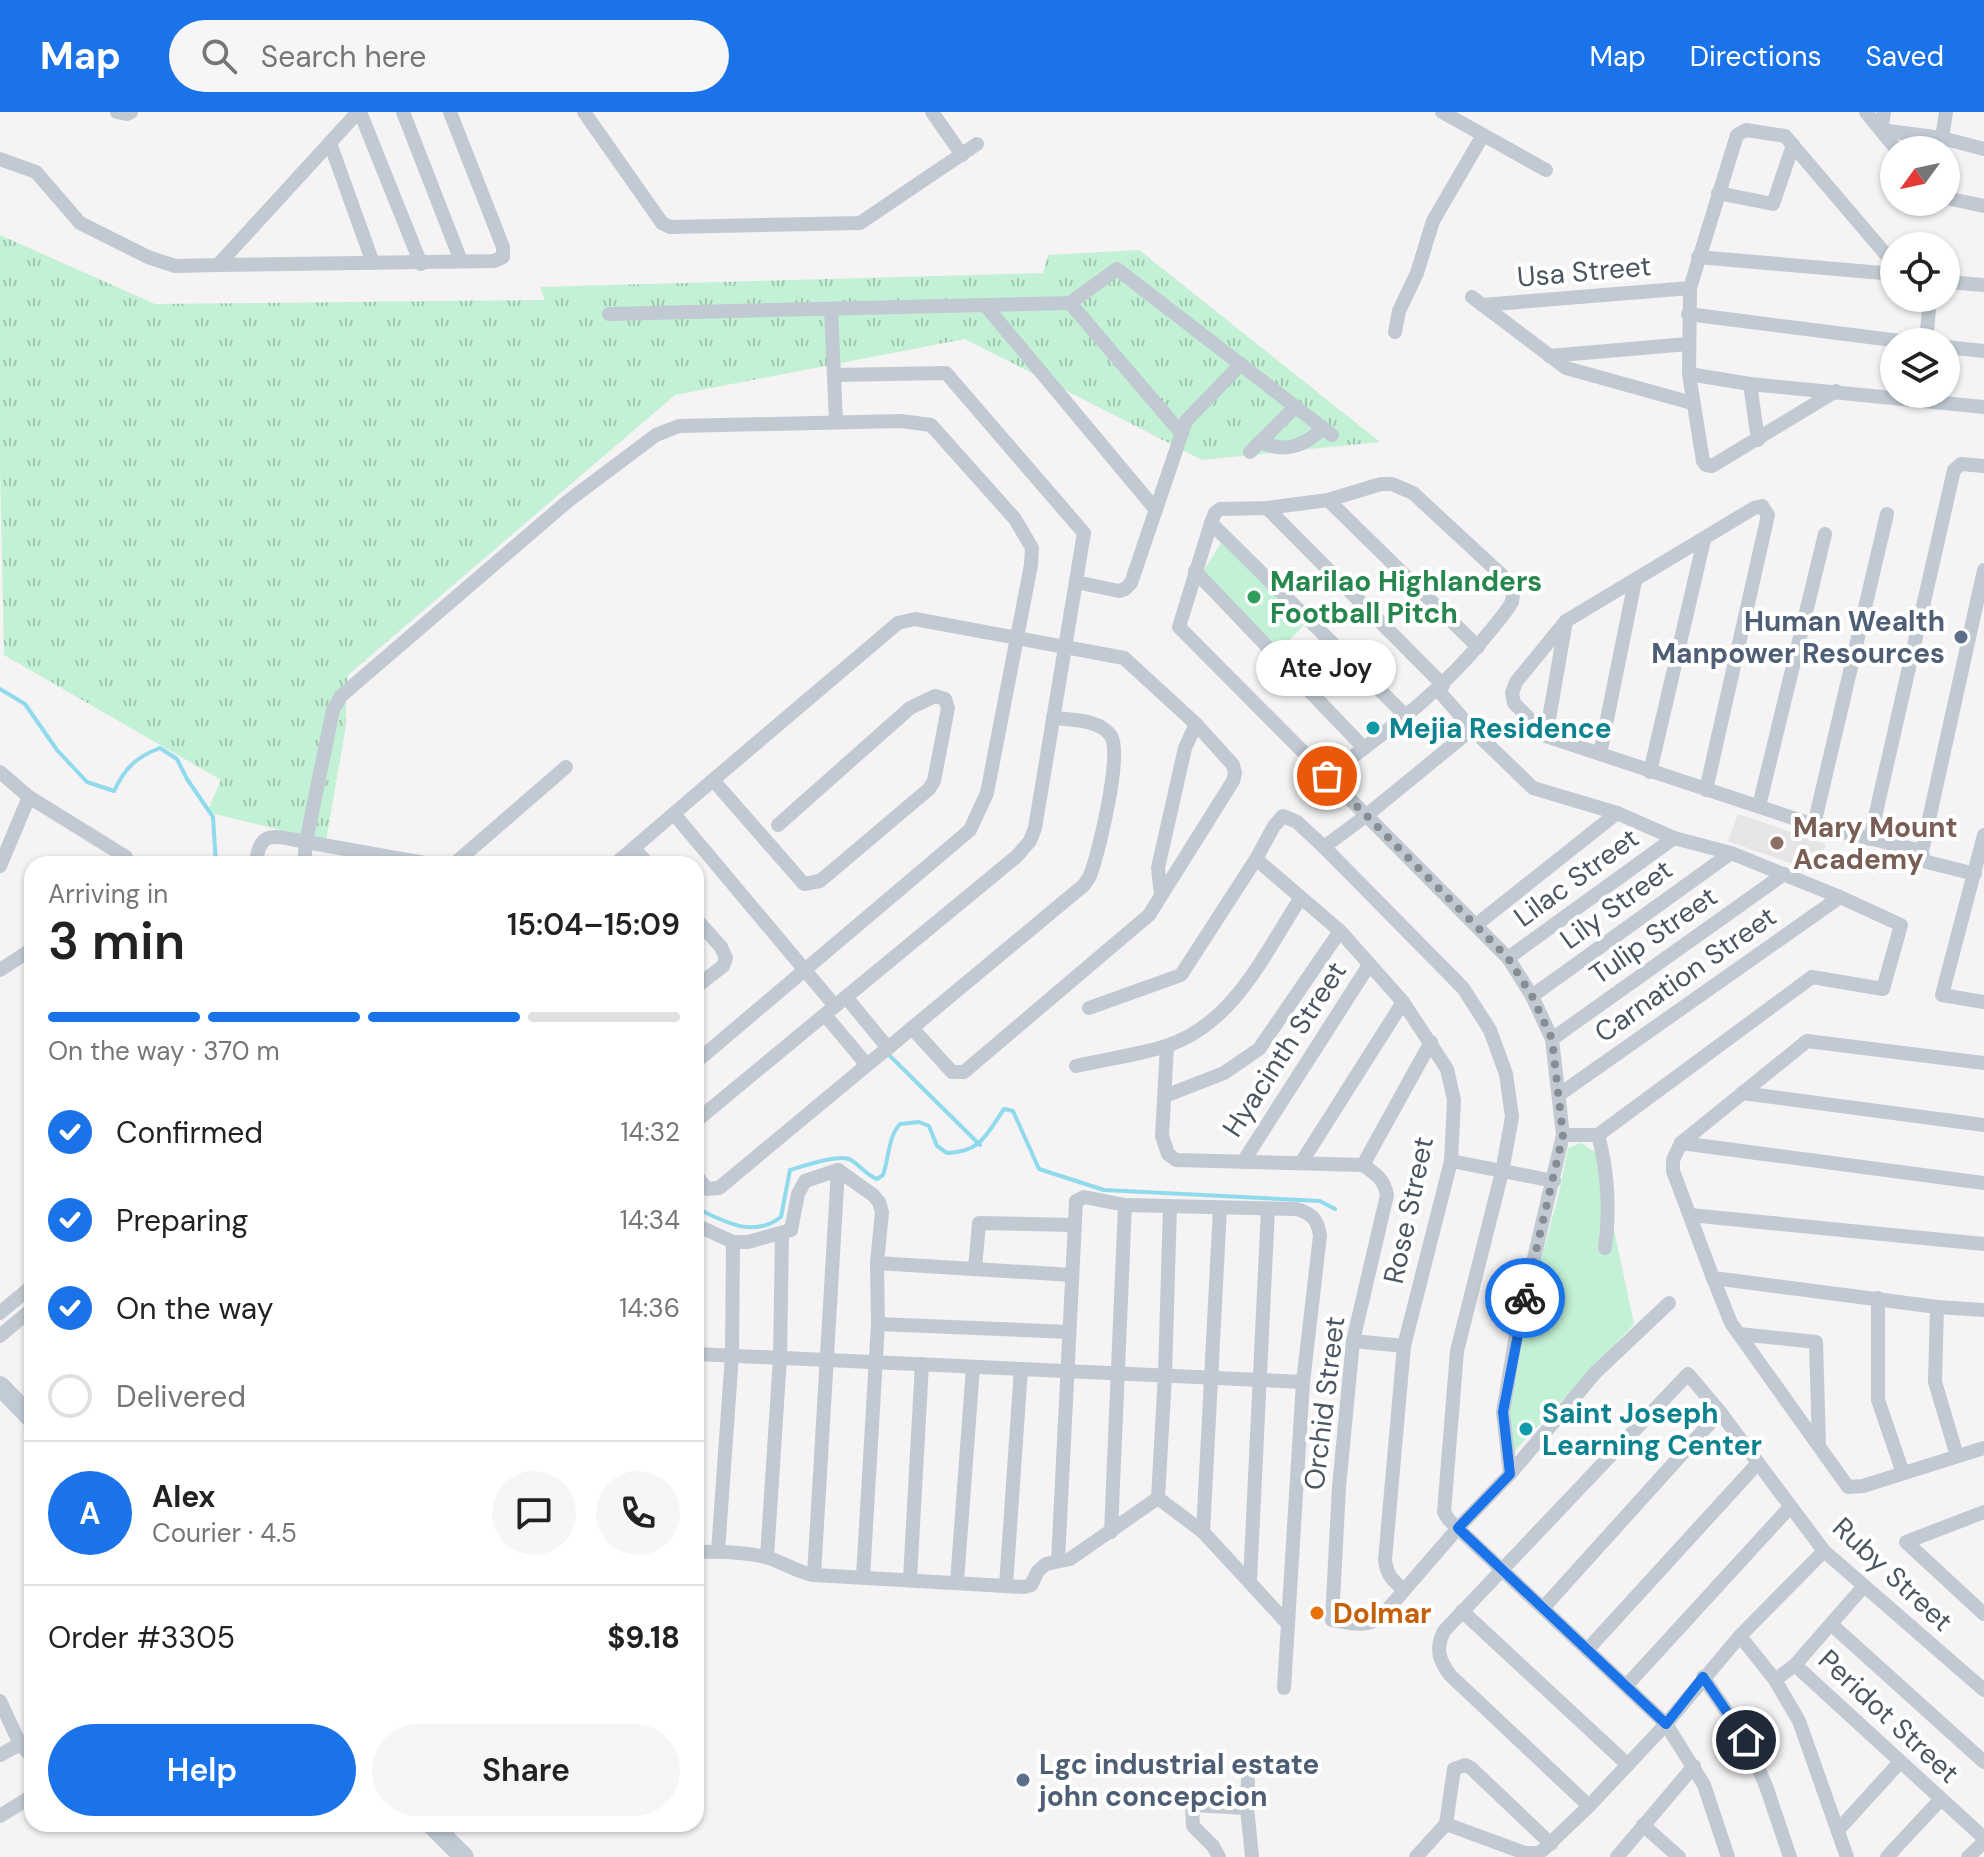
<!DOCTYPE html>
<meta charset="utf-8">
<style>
body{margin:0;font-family:"DM Sans",sans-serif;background:#f6f6f6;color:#222;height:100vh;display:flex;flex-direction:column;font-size:30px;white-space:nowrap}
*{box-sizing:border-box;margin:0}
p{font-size:26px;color:#767676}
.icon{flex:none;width:44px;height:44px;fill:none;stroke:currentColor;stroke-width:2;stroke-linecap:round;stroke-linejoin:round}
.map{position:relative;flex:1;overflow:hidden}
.details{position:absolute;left:24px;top:744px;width:680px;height:976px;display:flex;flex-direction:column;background:#fff;border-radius:24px;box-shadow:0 2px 6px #0004}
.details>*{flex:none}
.needle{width:52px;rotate:237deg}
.buttons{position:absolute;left:1880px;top:24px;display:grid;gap:16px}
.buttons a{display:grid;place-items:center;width:80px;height:80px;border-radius:50%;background:#fff;box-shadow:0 2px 6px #0004;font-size:40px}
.pin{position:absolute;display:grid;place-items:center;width:68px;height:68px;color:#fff;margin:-34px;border:4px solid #fff;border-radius:50%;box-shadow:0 2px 8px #0007}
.courier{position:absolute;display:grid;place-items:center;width:80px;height:80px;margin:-40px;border:6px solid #1a73e8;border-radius:50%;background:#fff;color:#222;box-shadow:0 2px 10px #0007}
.bubble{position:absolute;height:56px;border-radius:28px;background:#fff;box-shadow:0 2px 6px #0004;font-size:26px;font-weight:600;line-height:56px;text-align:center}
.head em{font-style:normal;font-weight:600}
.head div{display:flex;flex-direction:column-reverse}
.head{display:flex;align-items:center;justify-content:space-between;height:136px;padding:0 24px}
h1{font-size:52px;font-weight:600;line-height:60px}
.bar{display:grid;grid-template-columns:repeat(4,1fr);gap:12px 8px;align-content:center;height:96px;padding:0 24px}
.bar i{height:10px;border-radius:6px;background:#e0e0e0}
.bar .current{background:#1a73e8}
.bar p{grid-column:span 4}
.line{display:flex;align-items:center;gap:20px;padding:0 24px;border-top:2px solid #e0e0e0}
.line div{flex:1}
.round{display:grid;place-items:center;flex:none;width:84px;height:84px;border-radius:42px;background:#f6f6f6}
ol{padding:0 24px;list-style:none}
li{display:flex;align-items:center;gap:24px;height:88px}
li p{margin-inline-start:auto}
li .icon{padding:8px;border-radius:50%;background:#1a73e8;color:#fff;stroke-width:4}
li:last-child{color:#767676}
li i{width:44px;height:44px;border:4px solid #e0e0e0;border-radius:50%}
.action{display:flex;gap:16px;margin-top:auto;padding:16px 24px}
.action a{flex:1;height:92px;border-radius:48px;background:#1a73e8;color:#fff;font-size:32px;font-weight:600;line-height:92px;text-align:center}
.action a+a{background:#f6f6f6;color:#222}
header{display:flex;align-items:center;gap:48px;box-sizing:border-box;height:112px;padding:0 40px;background:#1a73e8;color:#fff}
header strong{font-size:38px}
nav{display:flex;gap:44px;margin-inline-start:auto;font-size:28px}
.search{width:560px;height:72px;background:#f6f6f6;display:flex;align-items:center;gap:20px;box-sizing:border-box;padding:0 28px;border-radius:44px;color:#767676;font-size:30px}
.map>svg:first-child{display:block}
.education{fill:#e6e4e5}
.grass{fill:url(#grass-tufts)}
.green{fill:#c3f1d5}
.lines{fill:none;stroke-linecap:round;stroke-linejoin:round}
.stream{stroke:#90daee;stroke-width:4}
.minor{stroke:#c1cad2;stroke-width:14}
.secondary{stroke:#c1cbd6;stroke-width:20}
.done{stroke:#868d94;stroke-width:8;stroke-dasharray:0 14.4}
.route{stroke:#1a73e8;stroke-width:10}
.leisure-dot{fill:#2e9e5b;stroke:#fff;stroke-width:3}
.service-dot{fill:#5c6f8a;stroke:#fff;stroke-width:3}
.culture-dot{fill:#0f9aa8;stroke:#fff;stroke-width:3}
.education-dot{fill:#8d6e63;stroke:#fff;stroke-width:3}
.food-dot{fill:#e8710a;stroke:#fff;stroke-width:3}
.labels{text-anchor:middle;stroke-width:8;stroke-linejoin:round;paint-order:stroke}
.street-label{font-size:28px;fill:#4a5661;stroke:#fff}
.leisure-label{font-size:28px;font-weight:bold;fill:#27864d;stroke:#fff;text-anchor:start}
.service-label{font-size:28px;font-weight:bold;fill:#4e5e75;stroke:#fff;text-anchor:end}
.culture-label{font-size:28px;font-weight:bold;fill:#0d838f;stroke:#fff;text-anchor:start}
.education-label{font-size:28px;font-weight:bold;fill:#785e54;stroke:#fff;text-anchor:start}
.food-label{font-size:28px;font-weight:bold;fill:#c56008;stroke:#fff;text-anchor:start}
</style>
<header>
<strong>Map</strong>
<div class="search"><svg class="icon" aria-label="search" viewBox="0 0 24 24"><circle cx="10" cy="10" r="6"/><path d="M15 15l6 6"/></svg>Search here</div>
<nav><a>Map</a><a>Directions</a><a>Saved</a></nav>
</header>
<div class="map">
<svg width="1984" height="1745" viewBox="0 0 1984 1745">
<defs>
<pattern id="grass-tufts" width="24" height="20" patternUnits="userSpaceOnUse" patternTransform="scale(2)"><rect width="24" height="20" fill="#c3f1d5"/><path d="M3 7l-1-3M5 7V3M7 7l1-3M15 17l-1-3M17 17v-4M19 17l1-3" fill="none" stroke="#a0c6b0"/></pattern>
</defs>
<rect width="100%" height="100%" fill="#f5f3f3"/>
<!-- education -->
<polygon class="education" points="1738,702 1826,732 1815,760 1728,729"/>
<!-- grass -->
<polygon class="grass" points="0,123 155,192 545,188 540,175 1043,161 1048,143 1139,138 1380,330 1202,348 965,227 675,283 348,563 345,619 326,729 207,700 221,668 4,543 0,356"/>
<!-- green -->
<g class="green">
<polygon points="1223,428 1308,509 1279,539 1202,461"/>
<polygon points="1581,1031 1598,1042 1634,1212 1510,1344 1504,1306 1521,1222 1559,1081 1568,1036"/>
</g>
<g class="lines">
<!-- stream -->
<g class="stream">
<path d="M0,577L25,592L57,638L87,670L114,679C125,656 136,645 160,636L177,647L187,667L213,705L216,752"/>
<polyline points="889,943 980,1033"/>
<path d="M696,1096C723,1109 753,1127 781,1105L790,1058C804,1054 840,1041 851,1048C861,1054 866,1063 877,1067L883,1063C889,1046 888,1025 900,1012L919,1010L929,1014L937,1034L947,1041C981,1040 986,1023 1004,997L1013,999L1039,1057L1104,1078L1320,1089L1335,1097"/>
</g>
<!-- minor -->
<g class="minor">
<polyline points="117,0 127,2 131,0"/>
<polyline points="360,0 421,152"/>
<polyline points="403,0 461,149"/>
<polyline points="584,0 662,111 670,115 860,111 977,32"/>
<polyline points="932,0 962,43"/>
<polyline points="1442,0 1546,58"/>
<polyline points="1866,0 1897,38"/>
<polyline points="1884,0 1881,18 1942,26 1984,37"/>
<polyline points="1942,26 1946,0"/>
<polyline points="330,31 373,151"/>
<polyline points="0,47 36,60 80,111 148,145 175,154 218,153 358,0"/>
<polyline points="1718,81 1773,92 1793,33"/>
<polyline points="1946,86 1984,94"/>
<polyline points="1698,145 1894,162"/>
<polyline points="218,153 494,149 503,145 503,135 450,0"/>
<polyline points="1946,170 1984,173"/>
<polyline points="1472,185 1566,256 1692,291"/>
<polyline points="1070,191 1182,322"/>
<polyline points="985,193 1156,398"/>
<polyline points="1482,193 1690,176"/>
<polyline points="831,197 836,310"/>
<polyline points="609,202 1070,191 1117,157 1332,323"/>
<polyline points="1688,202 1908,230"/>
<polyline points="1395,220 1399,199 1417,161 1433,109 1483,23"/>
<polyline points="1926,230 1930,186"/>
<polyline points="1946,235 1984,239"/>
<polyline points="1549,244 1688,232"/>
<polyline points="1689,262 1750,272 1984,295"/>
<polyline points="834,263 946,261 1084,421 1035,716 1030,729 1017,744 846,885"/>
<polyline points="1750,272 1758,328"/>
<polyline points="1836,279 1712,354 1706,353 1703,349 1689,262 1690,176 1737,23 1746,18 1785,24 1894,152"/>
<path d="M1260,330C1284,341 1304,335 1323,316"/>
<polyline points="1250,340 1295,295"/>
<polyline points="1328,388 1478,535"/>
<polyline points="1267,396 1443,573"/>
<polyline points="1211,411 1407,605"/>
<polyline points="1195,459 1364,636"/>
<polyline points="1076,470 1119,479 1125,477 1131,471 1186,309 1241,252"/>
<polyline points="1438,578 1472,617 1533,676 1617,701 1674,726 1731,741 1840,785 1901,813 1883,877 1812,865 1598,1023"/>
<polyline points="1546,624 1566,509"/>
<polyline points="1600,642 1635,469"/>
<polyline points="0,660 29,685 126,745 121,752"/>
<polyline points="1650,660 1704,428"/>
<path d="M1327,664C1384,621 1441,581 1486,524C1495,513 1505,502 1512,490L1513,482L1507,468L1413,381L1392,372H1381L1328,388L1267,396L1220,397L1215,401L1211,411L1179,515L1508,846L1532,884L1552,927L1563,1023L1516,1223L1503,1300L1510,1362"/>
<polyline points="1706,678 1768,403 1762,394 1754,396 1566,509 1516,570 1512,581 1514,591 1546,624 1814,713 1922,739"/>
<polyline points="1759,694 1825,422"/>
<polyline points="674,702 835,894"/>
<polyline points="778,713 910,596 935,584 945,587 948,596 934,669 929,677 820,769 804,772 713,668 898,511 915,507 1124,546 1196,612 1185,636 1158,756 1161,783"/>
<polyline points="1814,713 1887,402"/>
<polyline points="1984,723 1942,883 1984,890"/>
<polyline points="1870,727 1954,358 1961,352 1984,354"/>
<polyline points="1324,735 1367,703 1472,617"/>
<polyline points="634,736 648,752"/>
<path d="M1256,747L1340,819L1403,890L1447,957L1454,988L1451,1049L1404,1234L1385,1448C1387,1463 1392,1468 1404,1478"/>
<path d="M256,752C259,715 277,725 306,730L304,752"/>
<polyline points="430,752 306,730 333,598 341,584 568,389 656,323 679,314 901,309 931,313 1015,407 1032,436 1031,453 987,681 970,718 696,950"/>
<polyline points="454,752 566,655"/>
<polyline points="615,752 713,668"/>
<polyline points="0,754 29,685"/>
<polyline points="1975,762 1927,750 1923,745 1922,739 1984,458"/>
<polyline points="696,807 721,835 726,846 723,854 696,875"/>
<polyline points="1476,813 1617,701"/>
<polyline points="1508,846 1674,726"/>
<polyline points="0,858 32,837"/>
<polyline points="1532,884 1731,741"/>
<polyline points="1089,896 1181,863 1256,747 1274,714 1283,704 1297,710 1324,735 1463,876 1490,918 1506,962 1512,1005 1502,1060 1457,1239 1444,1400 1449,1408 1666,1612 1704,1673 1728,1745"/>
<path d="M912,916L1084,773L1090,764C1098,741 1123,643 1111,624C1099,607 1072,608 1053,606"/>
<polyline points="1552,927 1784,762"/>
<path d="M1167,934L1162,1024L1168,1042L1176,1048L1363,1053C1376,1062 1384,1067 1387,1083L1353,1229L1339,1375L1332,1508C1352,1511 1364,1516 1381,1505L1458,1416L1510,1362L1595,1261L1669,1191"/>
<polyline points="888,936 912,916 952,960 964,960 1149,803 1233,669 1235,661 1233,653 1196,612"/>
<polyline points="1984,951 1807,929 1681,1031 1673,1048 1673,1059 1713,1166 1937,1195 1984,1198"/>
<path d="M1076,954C1106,947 1138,943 1166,934C1234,912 1264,842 1300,787"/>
<polyline points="1742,981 1984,1013"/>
<polyline points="1560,982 1840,785"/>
<polyline points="1165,984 1224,961 1259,937 1340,819"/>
<polyline points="696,1009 846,885 888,936 867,953"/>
<path d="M1563,1023H1598C1608,1060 1610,1098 1605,1136"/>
<polyline points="1681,1031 1984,1071"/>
<polyline points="1451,1049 1554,1069"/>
<polyline points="1243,1050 1369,853"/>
<polyline points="1301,1051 1403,890"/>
<polyline points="1363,1053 1431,930"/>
<polyline points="696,1063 707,1077 719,1076 867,953 825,903"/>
<polyline points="1690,1103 1984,1132"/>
<polyline points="696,1113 733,1130 748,1130 791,1118 798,1082 805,1069 838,1058 873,1083 879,1090 882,1100 877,1151 878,1212 863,1465"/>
<polyline points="877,1151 1072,1163"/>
<polyline points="975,1157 979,1111 1073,1113"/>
<polyline points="1713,1166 1731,1211 1848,1375 1863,1374 1984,1336"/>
<polyline points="1878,1186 1878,1288 1903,1361"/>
<polyline points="1937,1195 1935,1270 1957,1344"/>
<polyline points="0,1201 32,1174"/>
<polyline points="878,1212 1069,1220"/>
<polyline points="1739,1222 1816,1230 1819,1333"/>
<polyline points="0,1224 32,1197"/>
<polyline points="1353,1229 1404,1234"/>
<polyline points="696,1242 1303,1270"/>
<polyline points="1158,1386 1165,1263 1170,1094"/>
<polyline points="1984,1400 1906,1430 1984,1502"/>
<polyline points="1111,1420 1125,1093"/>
<polyline points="1203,1420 1220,1096"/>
<polyline points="718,1439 732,1243 733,1130"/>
<path d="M696,1440C719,1439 744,1440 766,1445C783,1450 796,1460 814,1463L1024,1475L1031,1473L1038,1459L1046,1452L1070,1447L1158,1386L1203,1420L1288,1512"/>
<polyline points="767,1445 780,1246 782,1121"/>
<path d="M1058,1449L1076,1089L1084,1085L1125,1093L1296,1097C1312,1101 1318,1108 1320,1124L1303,1270L1284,1576"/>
<polyline points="814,1463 838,1058"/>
<polyline points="910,1467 922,1252"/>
<polyline points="1250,1469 1268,1097"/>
<polyline points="957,1470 973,1255"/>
<polyline points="1006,1473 1021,1257"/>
<polyline points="1544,1495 1720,1300"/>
<polyline points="1462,1499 1628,1653"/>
<polyline points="1832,1513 1984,1650"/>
<polyline points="1740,1524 1775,1568 1799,1609 1847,1745"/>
<polyline points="1588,1537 1758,1351"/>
<polyline points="1795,1553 1984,1726"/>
<polyline points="1703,1565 1746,1628 1766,1674 1790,1745"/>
<polyline points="1775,1568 1795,1553 1864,1474"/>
<polyline points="1627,1573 1790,1395"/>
<polyline points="0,1589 20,1632 32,1645"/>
<polyline points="0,1643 20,1632"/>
<polyline points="1248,1666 1247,1696 1252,1745"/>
<path d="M1589,1694L1450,1563C1439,1548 1435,1537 1444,1519L1688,1262L1720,1300L1824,1439L1984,1578"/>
<polyline points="0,1704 32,1684"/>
<polyline points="1643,1713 1679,1745"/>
<polyline points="1839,1717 1900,1650"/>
<polyline points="1551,1732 1471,1656 1465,1653 1454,1657 1446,1712 1525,1741 1538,1741 1543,1738 1589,1694 1666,1612 1740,1524 1824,1439"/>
<polyline points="1219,1745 1213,1734 1193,1714 1192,1693 1247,1696"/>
<polyline points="1416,1745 1446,1712"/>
<polyline points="1617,1745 1694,1654"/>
<polyline points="1887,1745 1941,1687"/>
<polyline points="1968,1745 1984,1730"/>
</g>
<!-- secondary -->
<g class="secondary">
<polyline points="0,1274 32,1307"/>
<polyline points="431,1712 464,1745"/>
</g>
</g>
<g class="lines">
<!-- done -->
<polyline class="done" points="1327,664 1508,846 1532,884 1552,927 1563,1023 1525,1186"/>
<!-- route -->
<polyline class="route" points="1525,1186 1503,1300 1510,1362 1458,1416 1666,1612 1703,1565 1746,1628"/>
</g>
<!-- markers -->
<circle class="leisure-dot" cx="1254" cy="485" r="8"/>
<g class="service-dot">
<circle cx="1961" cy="525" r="8"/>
<circle cx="1023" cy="1668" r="8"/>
</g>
<g class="culture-dot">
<circle cx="1373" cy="616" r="8"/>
<circle cx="1526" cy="1317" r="8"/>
</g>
<circle class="education-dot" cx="1777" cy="731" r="8"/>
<circle class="food-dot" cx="1317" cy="1501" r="8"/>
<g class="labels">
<!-- street labels -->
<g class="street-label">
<text transform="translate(1584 159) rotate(-5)" y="10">Usa Street</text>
<text transform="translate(1576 765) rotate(-36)" y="10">Lilac Street</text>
<text transform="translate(1616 792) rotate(-36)" y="10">Lily Street</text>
<text transform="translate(1653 823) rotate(-35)" y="10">Tulip Street</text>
<text transform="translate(1685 862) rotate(-35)" y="10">Carnation Street</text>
<text transform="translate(1284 937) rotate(-57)" y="10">Hyacinth Street</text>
<text transform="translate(1408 1098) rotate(-78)" y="10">Rose Street</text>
<text transform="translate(1324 1291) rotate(-83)" y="10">Orchid Street</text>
<text transform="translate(1893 1462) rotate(43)" y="10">Ruby Street</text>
<text transform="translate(1889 1604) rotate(43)" y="10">Peridot Street</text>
</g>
<!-- leisure labels -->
<g class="leisure-label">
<text x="1270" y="479">Marilao Highlanders<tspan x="1270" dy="32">Football Pitch</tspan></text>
</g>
<!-- service labels -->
<g class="service-label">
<text x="1945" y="519">Human Wealth<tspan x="1945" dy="32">Manpower Resources</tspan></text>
<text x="1039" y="1662" text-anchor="start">Lgc industrial estate<tspan x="1039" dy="32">john concepcion</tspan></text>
</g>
<!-- culture labels -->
<g class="culture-label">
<text x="1389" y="626">Mejia Residence</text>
<text x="1542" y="1311">Saint Joseph<tspan x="1542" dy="32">Learning Center</tspan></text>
</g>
<!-- education labels -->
<g class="education-label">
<text x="1793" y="725">Mary Mount<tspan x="1793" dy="32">Academy</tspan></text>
</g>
<!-- food labels -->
<g class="food-label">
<text x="1333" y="1511">Dolmar</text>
</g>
</g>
</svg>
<div class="buttons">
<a><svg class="needle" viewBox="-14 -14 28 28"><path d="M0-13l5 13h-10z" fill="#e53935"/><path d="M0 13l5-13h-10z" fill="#767676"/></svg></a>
<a><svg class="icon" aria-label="locate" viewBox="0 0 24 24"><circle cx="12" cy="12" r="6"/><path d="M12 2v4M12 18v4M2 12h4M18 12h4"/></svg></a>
<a><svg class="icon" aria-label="layers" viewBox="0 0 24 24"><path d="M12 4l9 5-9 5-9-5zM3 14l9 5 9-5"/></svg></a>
</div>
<div class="pin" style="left:1327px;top:664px;background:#ea580c"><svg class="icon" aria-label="bag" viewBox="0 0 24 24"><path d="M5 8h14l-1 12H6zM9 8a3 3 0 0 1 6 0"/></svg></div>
<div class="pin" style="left:1746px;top:1628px;background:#1f2937"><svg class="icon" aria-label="home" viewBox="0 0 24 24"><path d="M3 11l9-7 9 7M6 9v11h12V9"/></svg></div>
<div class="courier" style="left:1525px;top:1186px"><svg class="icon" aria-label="bike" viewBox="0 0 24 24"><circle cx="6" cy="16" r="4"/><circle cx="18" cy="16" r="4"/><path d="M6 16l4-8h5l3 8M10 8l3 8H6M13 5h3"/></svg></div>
<div class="bubble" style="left:1256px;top:528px;width:140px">Ate Joy</div>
<section class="details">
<div class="head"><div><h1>3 min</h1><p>Arriving in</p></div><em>15:04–15:09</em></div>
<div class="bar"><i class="current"></i><i class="current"></i><i class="current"></i><i></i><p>On the way · 370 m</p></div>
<ol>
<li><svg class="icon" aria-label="check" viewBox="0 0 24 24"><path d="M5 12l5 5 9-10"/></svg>Confirmed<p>14:32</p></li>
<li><svg class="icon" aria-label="check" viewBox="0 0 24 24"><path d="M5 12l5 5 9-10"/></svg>Preparing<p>14:34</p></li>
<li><svg class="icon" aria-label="check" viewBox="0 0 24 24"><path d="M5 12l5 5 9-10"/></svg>On the way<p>14:36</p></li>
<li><i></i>Delivered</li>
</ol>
<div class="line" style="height:144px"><b class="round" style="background:#1a73e8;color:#fff">A</b><div><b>Alex</b><p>Courier · 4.5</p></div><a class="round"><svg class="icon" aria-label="chat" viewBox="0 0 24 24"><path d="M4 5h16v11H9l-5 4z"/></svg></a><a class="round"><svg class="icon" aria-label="phone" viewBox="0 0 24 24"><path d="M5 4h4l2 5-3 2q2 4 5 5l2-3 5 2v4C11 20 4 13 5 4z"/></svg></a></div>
<div class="line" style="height:104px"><div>Order #3305</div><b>$9.18</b></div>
<div class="action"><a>Help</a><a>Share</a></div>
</section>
</div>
